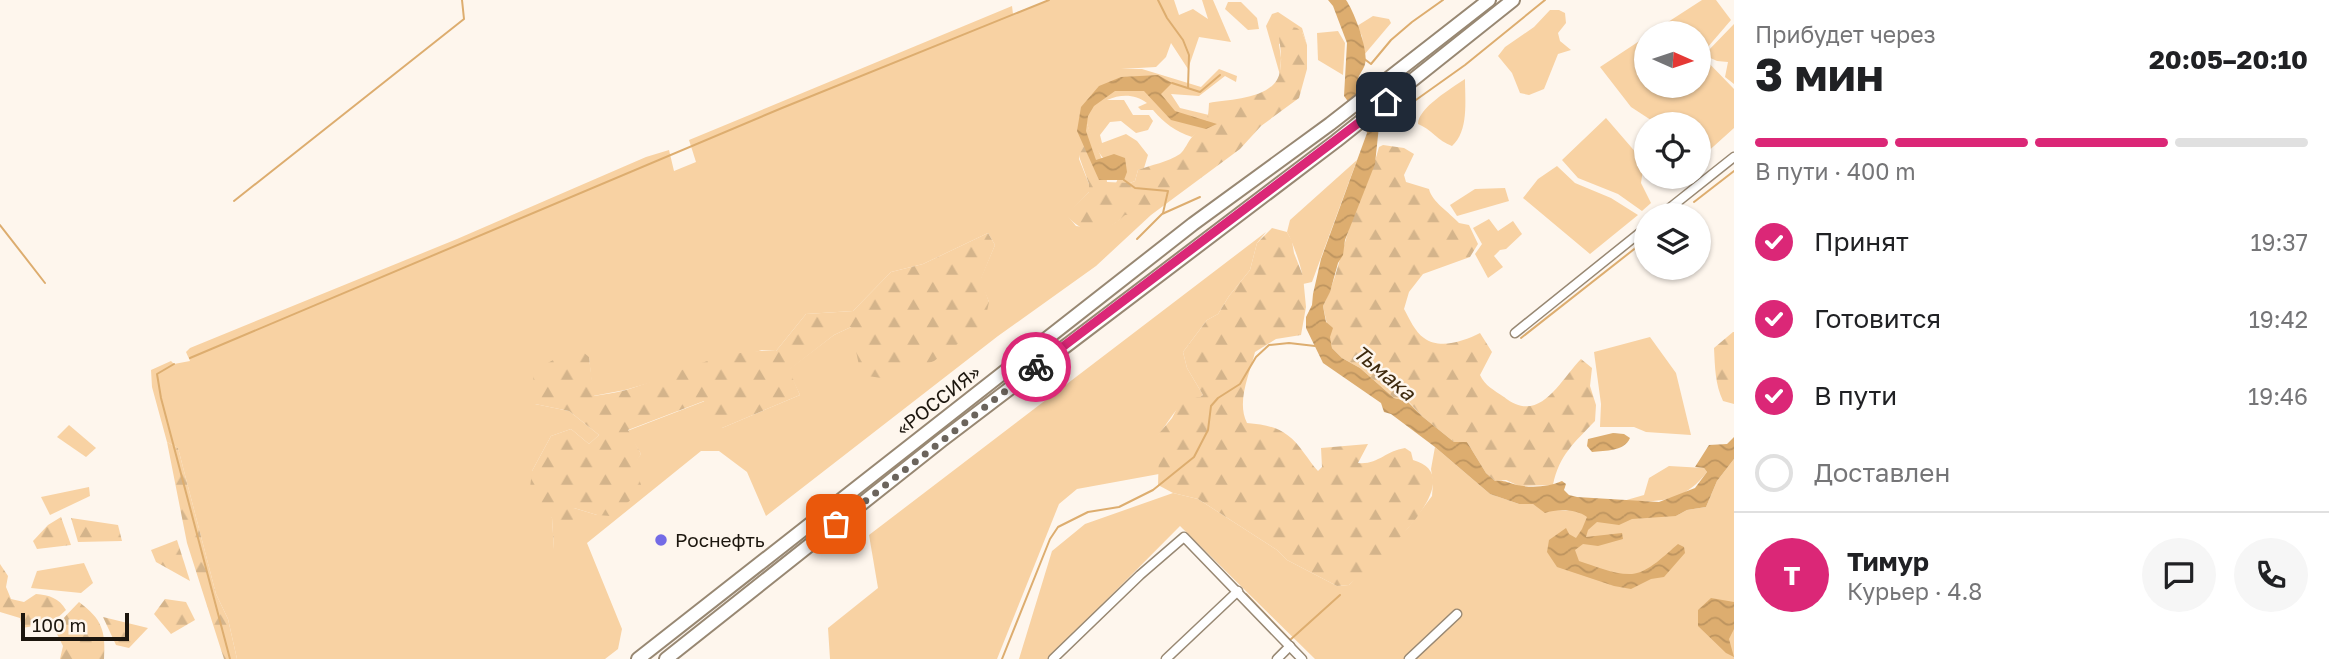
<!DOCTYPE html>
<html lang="ru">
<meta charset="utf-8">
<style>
body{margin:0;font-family:"Golos Text",sans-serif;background:#f6f6f6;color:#202124;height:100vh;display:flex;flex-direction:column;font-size:26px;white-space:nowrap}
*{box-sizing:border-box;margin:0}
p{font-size:23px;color:#757577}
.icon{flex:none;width:38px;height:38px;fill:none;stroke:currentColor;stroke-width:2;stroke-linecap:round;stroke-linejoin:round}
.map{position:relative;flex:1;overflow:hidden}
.panel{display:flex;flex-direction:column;background:#fff;width:595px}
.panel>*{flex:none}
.needle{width:46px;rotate:93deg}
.buttons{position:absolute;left:1634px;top:21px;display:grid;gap:14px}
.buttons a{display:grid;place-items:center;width:77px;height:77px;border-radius:50%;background:#fff;box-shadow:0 2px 5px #0004;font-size:35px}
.scale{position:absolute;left:21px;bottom:18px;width:108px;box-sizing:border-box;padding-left:7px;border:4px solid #1c160e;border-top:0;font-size:19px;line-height:24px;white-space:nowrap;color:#1c160e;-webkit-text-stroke:5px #fef6ed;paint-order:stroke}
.pin{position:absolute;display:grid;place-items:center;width:60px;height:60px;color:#fff;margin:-30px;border-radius:14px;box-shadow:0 4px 10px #0006}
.courier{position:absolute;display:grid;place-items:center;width:70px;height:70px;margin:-35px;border:5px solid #db2777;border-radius:50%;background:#fff;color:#222;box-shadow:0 2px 9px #0007}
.overview em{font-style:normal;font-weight:700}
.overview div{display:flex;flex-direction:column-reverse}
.overview{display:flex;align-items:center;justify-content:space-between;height:119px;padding:0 21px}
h1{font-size:46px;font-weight:700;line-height:52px}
.bar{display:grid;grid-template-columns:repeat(4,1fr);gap:10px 7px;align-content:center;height:84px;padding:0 21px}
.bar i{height:9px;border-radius:5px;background:#e0e0e0}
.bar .selected{background:#db2777}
.bar p{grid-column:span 4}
.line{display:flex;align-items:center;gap:18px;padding:0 21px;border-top:2px solid #e0e0e0}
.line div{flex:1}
.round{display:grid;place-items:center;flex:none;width:74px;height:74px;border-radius:37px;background:#f6f6f6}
ol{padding:0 21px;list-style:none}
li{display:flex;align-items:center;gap:21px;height:77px}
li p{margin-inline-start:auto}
li .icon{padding:7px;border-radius:50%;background:#db2777;color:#fff;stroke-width:4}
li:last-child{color:#757577}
li i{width:38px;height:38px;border:4px solid #e0e0e0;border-radius:50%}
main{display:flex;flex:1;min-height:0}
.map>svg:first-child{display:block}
.green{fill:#f8d2a3;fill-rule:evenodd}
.forest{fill:url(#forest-firs)}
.water{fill:url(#water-waves)}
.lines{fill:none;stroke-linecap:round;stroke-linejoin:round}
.stream{stroke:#ddad6f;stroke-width:2}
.minor-casing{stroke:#988873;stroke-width:11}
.highway-casing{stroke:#988873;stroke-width:16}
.minor{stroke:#fff;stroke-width:8}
.highway{stroke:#fff;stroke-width:12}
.done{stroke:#6b645c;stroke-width:7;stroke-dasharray:0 12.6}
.route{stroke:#db2777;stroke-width:9}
.poi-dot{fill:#746be6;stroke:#fef6ed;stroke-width:2.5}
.labels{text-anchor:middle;stroke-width:5;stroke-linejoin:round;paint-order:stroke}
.street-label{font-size:19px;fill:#1c160e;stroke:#fef6ed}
.poi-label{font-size:19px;fill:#1c160e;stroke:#fef6ed;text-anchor:start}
.water-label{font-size:21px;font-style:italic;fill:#3f2b0f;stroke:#fef6ed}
</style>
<main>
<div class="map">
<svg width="1734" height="659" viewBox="0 0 1734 659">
<defs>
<pattern id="forest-firs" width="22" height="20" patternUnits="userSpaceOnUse" patternTransform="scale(1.75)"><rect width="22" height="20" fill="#f8d2a3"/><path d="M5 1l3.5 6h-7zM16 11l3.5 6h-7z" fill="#d4b48b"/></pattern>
<pattern id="water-waves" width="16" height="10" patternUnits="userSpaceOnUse" patternTransform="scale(1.75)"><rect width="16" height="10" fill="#ddad6f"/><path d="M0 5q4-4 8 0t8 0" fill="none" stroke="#bd945f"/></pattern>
</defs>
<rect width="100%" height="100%" fill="#fef6ed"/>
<!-- green -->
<g class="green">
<path d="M1049,0H1174L1179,15L1193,9L1208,19L1202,0H1213L1231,42L1199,37L1188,69L1171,43L1166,57L1156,67L1121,69H1142L1201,87L1219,69L1237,76L1236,82L1225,76L1199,96L1171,94L1180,108L1209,115L1204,127L1192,137C1175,131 1165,124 1153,110H1141L1138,107L1147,103C1135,94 1121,94 1107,100H1124L1133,115H1149L1153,121L1148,130L1136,133L1121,121L1110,122L1100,135L1102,143L1126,134L1137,141L1148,155L1144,168L1138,170L1135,181L1130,183H1116L1120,174C1098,156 1095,148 1086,121L1079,159L1089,184V192L1067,215L1076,226C1099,229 1107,232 1124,215H1151L1096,266L998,336L766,516L747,472L719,451H701L587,543L622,629L618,649L605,659H237L228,619L216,594L178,448L167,442L152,387L151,370L171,361L174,364L190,361L186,352L190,348L457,239L646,157L669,150L674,171L696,162L689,140L1012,6L1013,14ZM988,233L995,245L980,280L989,302L851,327L834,335L788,370L800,395L722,428L705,401L627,431L641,454L597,515L574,508L554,549L552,518L532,471L551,436L571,429L589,444L599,435L569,411L535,404L589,357L593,396L625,390L762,350L776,351L806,314L853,311L891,272L923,264Z"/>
<polygon points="1702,0 1716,0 1731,20 1701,55 1734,89 1734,128 1704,155 1699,151 1699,124 1657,124 1631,107 1600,67 1647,36 1647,86 1699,86 1699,33 1651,33"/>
<polygon points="1228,2 1241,2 1257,18 1259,29 1248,30 1225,9"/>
<polygon points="1550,10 1559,10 1565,13 1566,23 1558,33 1560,41 1571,50 1558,54 1544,89 1529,95 1520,93 1512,73 1498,56 1505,47 1534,27"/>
<polygon points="1278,12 1302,28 1307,45 1302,32 1279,44 1281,58 1280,75 1266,26 1272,14"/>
<polygon points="1373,16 1389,19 1391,23 1364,55 1362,36 1357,26"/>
<polygon points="1734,24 1734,84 1725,77 1728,62 1717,61 1704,55"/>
<polygon points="1338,31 1345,43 1343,75 1318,60 1317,33"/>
<path d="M1465,79C1465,101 1469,131 1452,146C1438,141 1431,129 1418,124C1418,108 1452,88 1465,79Z"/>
<polygon points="1606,118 1644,162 1641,183 1651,203 1642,211 1618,194 1578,178 1562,160"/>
<path d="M1357,160L1312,282L1303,284C1304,272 1293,243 1287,232L1290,220Z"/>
<polygon points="1557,166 1575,183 1611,198 1638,215 1590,254 1523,198 1538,179"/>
<polygon points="1505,188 1509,201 1457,216 1450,205 1475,189"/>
<polygon points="1489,219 1498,231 1513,221 1522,234 1506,249 1500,250 1494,256 1503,267 1488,278 1475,254 1482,244 1473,228"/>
<path d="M1266,232L1257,243L1250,270L1229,296L1218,314L1207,320L1183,352L1187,368L1203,395L1200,397C1178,396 1167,428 1152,443L1159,450V474L1077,489L1059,504L997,659H830L828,628L878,588L869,535Z"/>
<polygon points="1650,337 1676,373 1691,435 1646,432 1634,427 1600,427 1601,404 1594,352"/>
<polygon points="69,425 96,448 86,457 57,437"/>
<polygon points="1435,447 1490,494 1519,504 1533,504 1553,510 1676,516 1687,510 1706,507 1717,481 1734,459 1734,659 1315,659 1180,526 1048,659 1019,659 1052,551 1085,524 1173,493 1198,499 1277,550 1287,560 1337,586 1349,585 1408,528 1432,496 1433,483 1431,469"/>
<path d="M1669,466L1704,468L1707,472C1683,503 1660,502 1623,501L1644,495L1649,478Z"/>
<polygon points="89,487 90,496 50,515 41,497"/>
<polygon points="84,563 93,583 81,593 31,588 37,571"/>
</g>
<!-- forest -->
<g class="forest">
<path d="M1283,25L1297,28L1302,32L1307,45V69L1299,98L1261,126L1240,149L1151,215H1125C1104,235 1086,237 1066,215L1089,192V184L1080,159L1073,125L1075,120L1081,119L1086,121C1093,142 1106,160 1107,182L1130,183L1135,181L1138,170C1151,165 1168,162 1180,154C1185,150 1188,141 1193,136C1206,123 1208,124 1209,103C1231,99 1276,99 1280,71C1283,57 1279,41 1278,27Z"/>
<path d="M1383,145L1404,148L1414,154L1404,175L1406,182L1429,189C1432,202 1449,212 1459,223L1469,225L1478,244L1470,257L1423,274L1409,292L1404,309C1409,318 1415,332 1424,338C1440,350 1464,341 1480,333L1492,352L1480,375C1485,386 1494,390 1504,397C1540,426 1560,380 1581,359L1592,368L1590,386L1596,405L1595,421C1575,442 1559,455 1553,485L1519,486L1506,480L1495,481L1486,473L1467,442H1454L1423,417L1408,401L1394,398L1360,368L1342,358L1332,348L1323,306C1334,285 1339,261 1346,239C1354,208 1371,179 1379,147Z"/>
<path d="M1272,228L1287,232L1292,241L1294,253L1303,276L1306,307L1301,335L1276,339L1255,352C1250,373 1236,402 1247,423C1273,425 1288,430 1304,453C1309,459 1312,465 1318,471L1322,467L1321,448L1368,444L1358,463C1378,465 1385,451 1405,448L1411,452L1413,460C1477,478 1370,567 1349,585L1337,586L1287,560L1277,550L1198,499L1173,493L1158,485L1159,451L1151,443L1172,418L1183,397H1200L1203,395L1187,368L1183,352L1207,320L1218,314L1229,296L1250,270L1257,243Z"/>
<path d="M988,233L995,245L981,279L989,302L984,325L934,361L888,379L861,375L851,327L834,335L789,370L800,395L722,428L708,427L704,401L628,430L641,454L634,466L643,490L611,516L597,515L574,508L572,539L554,550L552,518L529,496L532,471L551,436L571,429L589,444L599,435L569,411L535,404L533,371L577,347L589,357L594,396C604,394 615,393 626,390C677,375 720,348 776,351L806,314L853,311L891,272L923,264Z"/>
<path d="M1733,332H1734V404L1723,401C1715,384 1715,367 1714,348Z"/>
<polygon points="167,442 178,448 216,594 228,619 237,659 224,659 187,543"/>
<polygon points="61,517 71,545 37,549 33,541 48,525"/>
<polygon points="71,518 118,525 122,541 78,542"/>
<polygon points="177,540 190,581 156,562 151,550"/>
<path d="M0,564L8,576L6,587L11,599L24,602L36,594C49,595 59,598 66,610L52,623L22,628L20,618L0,612Z"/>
<polygon points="165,599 186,602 195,620 171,634 154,614"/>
<path d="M79,602C102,619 106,631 104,659H60L63,646L54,628Z"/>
<polygon points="103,617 148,628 129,648 116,645"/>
</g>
<!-- water -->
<g class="water">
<path d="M1328,0H1346C1354,11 1369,51 1365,64C1364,69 1359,74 1358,79L1379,126L1375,164L1345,240L1343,255L1338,263L1330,292L1323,306L1326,322L1333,328L1330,337L1332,348L1342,358L1360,368L1394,398L1407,401L1423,417L1454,442H1467L1486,473L1495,481C1505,480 1508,483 1517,485C1531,488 1549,487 1562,481L1566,484L1564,490L1569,495L1577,497L1659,502L1695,488L1707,472L1704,468L1695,467L1709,445L1727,444L1734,437V459L1717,481L1706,507L1687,510L1676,516L1632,519L1619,525L1597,522L1588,530L1586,537L1622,533L1623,539L1598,546L1583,544L1575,550L1579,561C1595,566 1615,575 1632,574C1648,573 1666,554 1678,544L1684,547L1685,553L1664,577L1651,579L1631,589L1614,586L1557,567L1547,552L1549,540L1566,528L1569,534L1576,538L1582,529L1587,517C1576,509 1557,509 1545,513L1533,504H1519L1490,494L1435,447L1391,414L1384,412L1381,403L1323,363L1306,328V317L1312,305L1313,294L1321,259L1367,133L1364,123L1344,96L1347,43L1333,6Z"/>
<polygon points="1158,75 1172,83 1161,94 1175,111 1217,124 1206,129 1171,120 1144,91 1115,91 1094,106 1088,116 1086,131 1096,160 1114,154 1125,158 1127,172 1124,180 1099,180 1077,131 1081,107 1099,86 1121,77"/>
<path d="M1613,433L1624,434L1630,438C1624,452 1606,450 1592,452L1587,446L1588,439Z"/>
<polygon points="1711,598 1734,602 1734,629 1729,639 1734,657 1726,653 1698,626 1698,610"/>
</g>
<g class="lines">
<!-- stream -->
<g class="stream">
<polyline points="1158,0 1167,18 1183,40 1189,55 1188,88"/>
<polyline points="1363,58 1371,64 1391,40 1412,22 1443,0"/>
<polyline points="1172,83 1200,92 1220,75"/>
<polyline points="1378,124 1392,117 1465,65 1545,0"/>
<polyline points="1124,180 1135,188 1168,191 1163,213"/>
<polyline points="234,201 464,19 462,0"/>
<polyline points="1694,202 1734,171"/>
<polyline points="0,225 45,283"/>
<polyline points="1137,239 1162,214 1200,197"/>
<polyline points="1521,338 1647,239"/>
<polyline points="190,358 782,108 1049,0"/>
<polyline points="174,364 157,374 161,398 230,659"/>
<polyline points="1246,594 1290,640 1340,595"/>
<polyline points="1002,659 1050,539 1058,527 1088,512 1119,507 1153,490 1194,457 1208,430 1211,406 1218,398 1240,384 1256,357 1269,345 1289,343 1315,346"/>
</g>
<defs>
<g id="minor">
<polyline points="1661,215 1734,157"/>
<polyline points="1515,333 1647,227"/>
<polyline points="1053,659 1140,575 1184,537 1302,659"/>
<polyline points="1166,659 1238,591"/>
<polyline points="1277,659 1290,646"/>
<polyline points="1409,659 1457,614"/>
</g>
<g id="highway">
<polyline points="638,659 1193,224 1330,124 1489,0"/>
<polyline points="666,659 942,440 1336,141 1513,0"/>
</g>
</defs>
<!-- minor casing -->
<use href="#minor" class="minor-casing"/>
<!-- highway casing -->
<use href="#highway" class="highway-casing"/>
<!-- minor -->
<use href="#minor" class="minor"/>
<!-- highway -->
<use href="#highway" class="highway"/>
</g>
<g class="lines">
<!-- done -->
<polyline class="done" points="836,524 1036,367"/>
<!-- route -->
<polyline class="route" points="1036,367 1386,102"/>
</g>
<!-- markers -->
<circle class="poi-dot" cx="661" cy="540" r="7"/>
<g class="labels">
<!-- street labels -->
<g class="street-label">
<text transform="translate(938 400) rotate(-38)" y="7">«РОССИЯ»</text>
</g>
<!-- poi labels -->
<g class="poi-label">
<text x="675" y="547">Роснефть</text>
</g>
<!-- water labels -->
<g class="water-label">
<text transform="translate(1384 373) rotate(40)" y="7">Тьмака</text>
</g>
</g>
</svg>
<div class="buttons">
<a><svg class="needle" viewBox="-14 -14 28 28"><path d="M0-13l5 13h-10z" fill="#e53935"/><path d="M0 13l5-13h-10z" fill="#757577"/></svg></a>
<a><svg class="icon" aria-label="locate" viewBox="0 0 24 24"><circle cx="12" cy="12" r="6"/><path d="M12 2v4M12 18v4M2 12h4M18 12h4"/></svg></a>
<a><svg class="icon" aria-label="layers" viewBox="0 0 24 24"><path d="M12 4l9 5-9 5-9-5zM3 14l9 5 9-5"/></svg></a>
</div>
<div class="scale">100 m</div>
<div class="pin" style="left:836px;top:524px;background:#ea580c"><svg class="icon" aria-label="bag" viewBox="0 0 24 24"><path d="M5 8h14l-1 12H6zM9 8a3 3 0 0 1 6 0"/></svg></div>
<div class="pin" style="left:1386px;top:102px;background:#1f2937"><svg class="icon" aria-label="home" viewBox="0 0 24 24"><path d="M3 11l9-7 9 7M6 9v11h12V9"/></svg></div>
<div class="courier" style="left:1036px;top:367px"><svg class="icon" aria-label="bike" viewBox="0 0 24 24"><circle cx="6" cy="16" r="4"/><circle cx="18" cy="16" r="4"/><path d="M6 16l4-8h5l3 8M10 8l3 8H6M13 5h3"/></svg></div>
</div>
<section class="panel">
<div class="overview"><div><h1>3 мин</h1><p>Прибудет через</p></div><em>20:05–20:10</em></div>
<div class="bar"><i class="selected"></i><i class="selected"></i><i class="selected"></i><i></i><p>В пути · 400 m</p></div>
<ol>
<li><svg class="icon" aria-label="check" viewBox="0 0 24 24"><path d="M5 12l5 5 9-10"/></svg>Принят<p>19:37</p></li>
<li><svg class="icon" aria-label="check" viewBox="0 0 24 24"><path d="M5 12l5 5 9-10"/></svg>Готовится<p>19:42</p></li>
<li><svg class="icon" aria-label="check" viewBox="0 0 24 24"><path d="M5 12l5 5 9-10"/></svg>В пути<p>19:46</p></li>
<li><i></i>Доставлен</li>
</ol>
<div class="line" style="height:126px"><b class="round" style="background:#db2777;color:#fff">Т</b><div><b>Тимур</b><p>Курьер · 4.8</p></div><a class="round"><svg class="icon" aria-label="chat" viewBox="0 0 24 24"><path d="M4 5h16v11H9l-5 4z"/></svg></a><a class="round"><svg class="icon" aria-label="phone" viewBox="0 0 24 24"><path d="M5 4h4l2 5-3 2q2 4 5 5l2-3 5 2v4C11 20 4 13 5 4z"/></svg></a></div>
</section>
</main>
